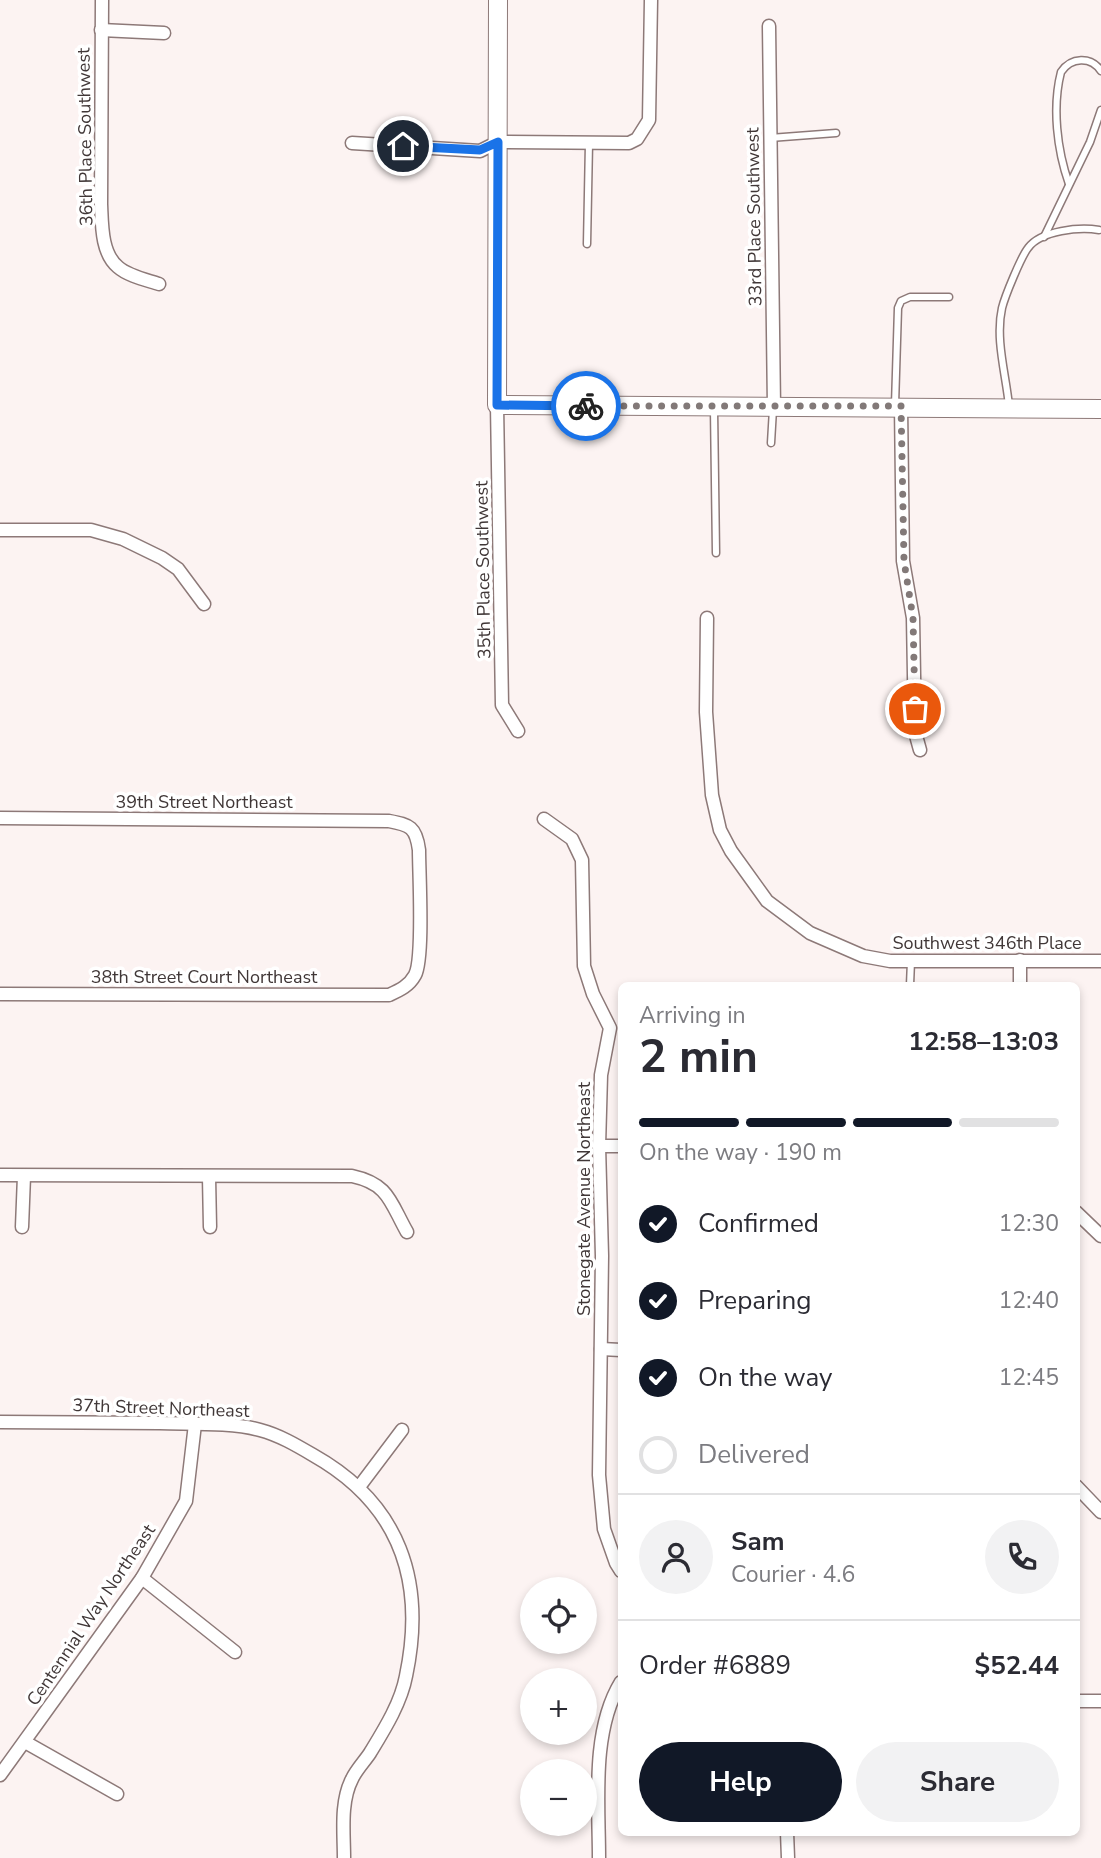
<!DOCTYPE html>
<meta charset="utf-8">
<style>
body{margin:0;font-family:"Nunito Sans",sans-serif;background:#f2f2f3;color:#2b2b33;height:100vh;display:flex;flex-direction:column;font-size:26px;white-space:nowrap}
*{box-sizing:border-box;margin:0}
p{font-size:23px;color:#7c7c81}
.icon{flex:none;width:38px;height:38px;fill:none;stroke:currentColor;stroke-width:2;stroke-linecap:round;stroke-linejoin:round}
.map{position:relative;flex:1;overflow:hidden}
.details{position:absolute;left:618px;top:982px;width:462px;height:854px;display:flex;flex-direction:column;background:#fff;border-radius:10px;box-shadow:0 4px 10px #0003}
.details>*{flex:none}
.fabs{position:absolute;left:520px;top:1577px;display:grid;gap:14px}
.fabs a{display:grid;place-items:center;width:77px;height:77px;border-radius:50%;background:#fff;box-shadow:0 4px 10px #0003;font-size:35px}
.pin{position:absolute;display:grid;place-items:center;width:60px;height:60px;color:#fff;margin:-30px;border:4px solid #fff;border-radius:50%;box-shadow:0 2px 7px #0007}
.courier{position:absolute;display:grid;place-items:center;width:70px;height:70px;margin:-35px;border:5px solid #1a73e8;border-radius:50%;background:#fff;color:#222;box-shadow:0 2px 9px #0007}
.head em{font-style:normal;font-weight:700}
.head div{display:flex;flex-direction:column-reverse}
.head{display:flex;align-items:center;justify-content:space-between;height:119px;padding:0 21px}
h1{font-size:46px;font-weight:700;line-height:52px}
.bar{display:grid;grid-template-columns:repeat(4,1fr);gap:10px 7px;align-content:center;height:84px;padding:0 21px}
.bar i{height:9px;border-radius:5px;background:#e1e1e2}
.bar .active{background:#111827}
.bar p{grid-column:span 4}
.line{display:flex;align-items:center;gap:18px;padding:0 21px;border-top:2px solid #e1e1e2}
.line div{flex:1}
.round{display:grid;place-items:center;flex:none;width:74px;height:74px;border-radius:37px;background:#f2f2f3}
ol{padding:0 21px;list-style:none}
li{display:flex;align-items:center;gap:21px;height:77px}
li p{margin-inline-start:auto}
li .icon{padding:7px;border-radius:50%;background:#111827;color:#fff;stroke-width:4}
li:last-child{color:#7c7c81}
li i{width:38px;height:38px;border:4px solid #e1e1e2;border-radius:50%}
.primary-button{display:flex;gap:14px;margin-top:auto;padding:14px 21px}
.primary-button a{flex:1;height:80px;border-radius:42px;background:#111827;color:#fff;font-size:28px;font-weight:700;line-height:80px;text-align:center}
.primary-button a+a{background:#f2f2f3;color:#2b2b33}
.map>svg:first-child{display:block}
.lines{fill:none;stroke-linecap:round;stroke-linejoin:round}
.lane-casing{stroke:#8d7978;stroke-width:9}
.street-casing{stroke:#8d7978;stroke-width:15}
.secondary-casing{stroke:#8d7978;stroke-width:20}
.lane{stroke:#fff;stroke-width:6}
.street{stroke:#fff;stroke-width:12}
.secondary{stroke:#fff;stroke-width:18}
.done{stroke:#827978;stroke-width:7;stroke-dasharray:0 12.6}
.route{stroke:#1a73e8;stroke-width:9}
.labels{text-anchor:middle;stroke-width:7;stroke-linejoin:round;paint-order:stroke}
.street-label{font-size:18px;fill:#403737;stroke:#fff}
</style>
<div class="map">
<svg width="1101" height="1858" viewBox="0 0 1101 1858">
<rect width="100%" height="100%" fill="#fcf3f2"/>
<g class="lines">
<defs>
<g id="lane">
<polyline points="770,138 836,133"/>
<path d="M1069,184C1057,150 1052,107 1061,72C1071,57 1091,56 1101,71"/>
<polyline points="1044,237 1090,142 1101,110"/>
<polyline points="587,244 589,143"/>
<polyline points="895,405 898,308 901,301 910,297 949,297"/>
<path d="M1009,406C1006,375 995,339 1002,308C1005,296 1021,257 1028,248C1041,230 1080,227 1099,230"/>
<polyline points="714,409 716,553"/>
<polyline points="771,443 773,409"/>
<polyline points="910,985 911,961"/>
</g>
<g id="street">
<path d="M102,0L101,204C102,224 101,253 118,267C128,276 147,280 159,284"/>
<polyline points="769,26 774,407"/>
<polyline points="101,30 164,33"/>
<polyline points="352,143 480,151 498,142 629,143 637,139 649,120 651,0"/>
<polyline points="497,405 502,705 518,731"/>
<polyline points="901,406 903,561 913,618 915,732 920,750"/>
<polyline points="0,530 91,530 123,539 162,558 178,569 204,604"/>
<polyline points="707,618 706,712 712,795 720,830 731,851 767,901 810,933 863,956 890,961 1101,961"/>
<path d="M0,818L389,821C410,825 416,827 419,850C419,874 424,958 415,975C409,986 400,990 389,995L0,994"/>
<polyline points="544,819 572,839 582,860 584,966 593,994 610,1028 601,1075 599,1146 602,1256 599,1475 604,1529 616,1563 621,1571"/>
<polyline points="1020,985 1020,960"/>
<polyline points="599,1146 621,1146"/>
<path d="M0,1175L352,1176C389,1184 390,1202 407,1232"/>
<polyline points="209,1177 210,1227"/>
<polyline points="1076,1212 1101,1236"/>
<polyline points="22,1227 24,1176"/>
<polyline points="601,1349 621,1350"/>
<path d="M0,1422C53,1422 106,1423 160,1423C189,1424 232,1422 260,1430C279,1435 296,1445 313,1455C400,1504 426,1581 406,1676C401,1703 384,1730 370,1753C364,1762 356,1770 352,1779C340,1802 344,1833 344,1858"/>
<polyline points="1076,1486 1101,1512"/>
<polyline points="359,1487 402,1430"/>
<polyline points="142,1578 235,1652"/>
<polyline points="1076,1701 1101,1701"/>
<polyline points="25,1742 117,1794"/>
<polyline points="0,1775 142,1578 186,1501 195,1424"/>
<polyline points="787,1832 788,1858"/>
<path d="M599,1858C599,1803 591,1731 621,1682"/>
</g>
<polyline id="secondary" points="498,0 497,405 1101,409"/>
</defs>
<!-- lane casing -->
<use href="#lane" class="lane-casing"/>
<!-- street casing -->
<use href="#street" class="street-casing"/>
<!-- secondary casing -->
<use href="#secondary" class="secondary-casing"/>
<!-- lane -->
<use href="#lane" class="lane"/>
<!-- street -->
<use href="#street" class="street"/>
<!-- secondary -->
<use href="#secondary" class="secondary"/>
</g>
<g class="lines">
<!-- done -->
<polyline class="done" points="586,406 901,406 904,561 913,618 915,709"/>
<!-- route -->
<polyline class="route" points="403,146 480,150 498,142 497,405 586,406"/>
</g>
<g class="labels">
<!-- street labels -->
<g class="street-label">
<text transform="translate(85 137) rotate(-91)" y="6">36th Place Southwest</text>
<text transform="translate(754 217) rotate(-91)" y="6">33rd Place Southwest</text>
<text transform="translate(483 570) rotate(-91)" y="6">35th Place Southwest</text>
<text x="204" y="808">39th Street Northeast</text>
<text x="987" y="949">Southwest 346th Place</text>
<text x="204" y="983">38th Street Court Northeast</text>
<text transform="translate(584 1199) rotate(-90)" y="6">Stonegate Avenue Northeast</text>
<text transform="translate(161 1408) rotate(2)" y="6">37th Street Northeast</text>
<text transform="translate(91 1615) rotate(-56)" y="6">Centennial Way Northeast</text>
</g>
</g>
</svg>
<div class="fabs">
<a><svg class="icon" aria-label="locate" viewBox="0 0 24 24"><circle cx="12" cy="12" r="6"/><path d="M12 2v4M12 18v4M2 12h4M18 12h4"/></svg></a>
<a>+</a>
<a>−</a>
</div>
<div class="pin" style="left:915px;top:709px;background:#ea580c"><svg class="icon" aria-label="bag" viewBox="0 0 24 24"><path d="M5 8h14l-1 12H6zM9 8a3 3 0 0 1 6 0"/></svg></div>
<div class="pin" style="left:403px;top:146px;background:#1f2937"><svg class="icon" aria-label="home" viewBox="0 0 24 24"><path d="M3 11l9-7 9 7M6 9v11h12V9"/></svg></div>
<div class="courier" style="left:586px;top:406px"><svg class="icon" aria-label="bike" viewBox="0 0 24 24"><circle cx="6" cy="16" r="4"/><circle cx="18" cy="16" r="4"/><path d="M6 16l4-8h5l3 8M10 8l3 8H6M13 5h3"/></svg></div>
<section class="details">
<div class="head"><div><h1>2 min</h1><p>Arriving in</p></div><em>12:58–13:03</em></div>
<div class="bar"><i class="active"></i><i class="active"></i><i class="active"></i><i></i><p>On the way · 190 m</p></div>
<ol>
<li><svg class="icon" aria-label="check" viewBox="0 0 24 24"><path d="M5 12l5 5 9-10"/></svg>Confirmed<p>12:30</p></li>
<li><svg class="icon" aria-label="check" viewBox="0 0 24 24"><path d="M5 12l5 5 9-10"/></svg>Preparing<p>12:40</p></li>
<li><svg class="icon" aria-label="check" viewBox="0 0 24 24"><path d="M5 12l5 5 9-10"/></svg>On the way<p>12:45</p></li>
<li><i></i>Delivered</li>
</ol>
<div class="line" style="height:126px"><a class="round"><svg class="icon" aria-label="person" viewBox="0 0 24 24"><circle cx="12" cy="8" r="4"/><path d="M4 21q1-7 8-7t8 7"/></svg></a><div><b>Sam</b><p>Courier · 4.6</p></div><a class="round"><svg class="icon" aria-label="phone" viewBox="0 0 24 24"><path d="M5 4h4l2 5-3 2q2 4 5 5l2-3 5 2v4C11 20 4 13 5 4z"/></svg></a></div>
<div class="line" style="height:91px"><div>Order #6889</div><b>$52.44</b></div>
<div class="primary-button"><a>Help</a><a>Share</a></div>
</section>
</div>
